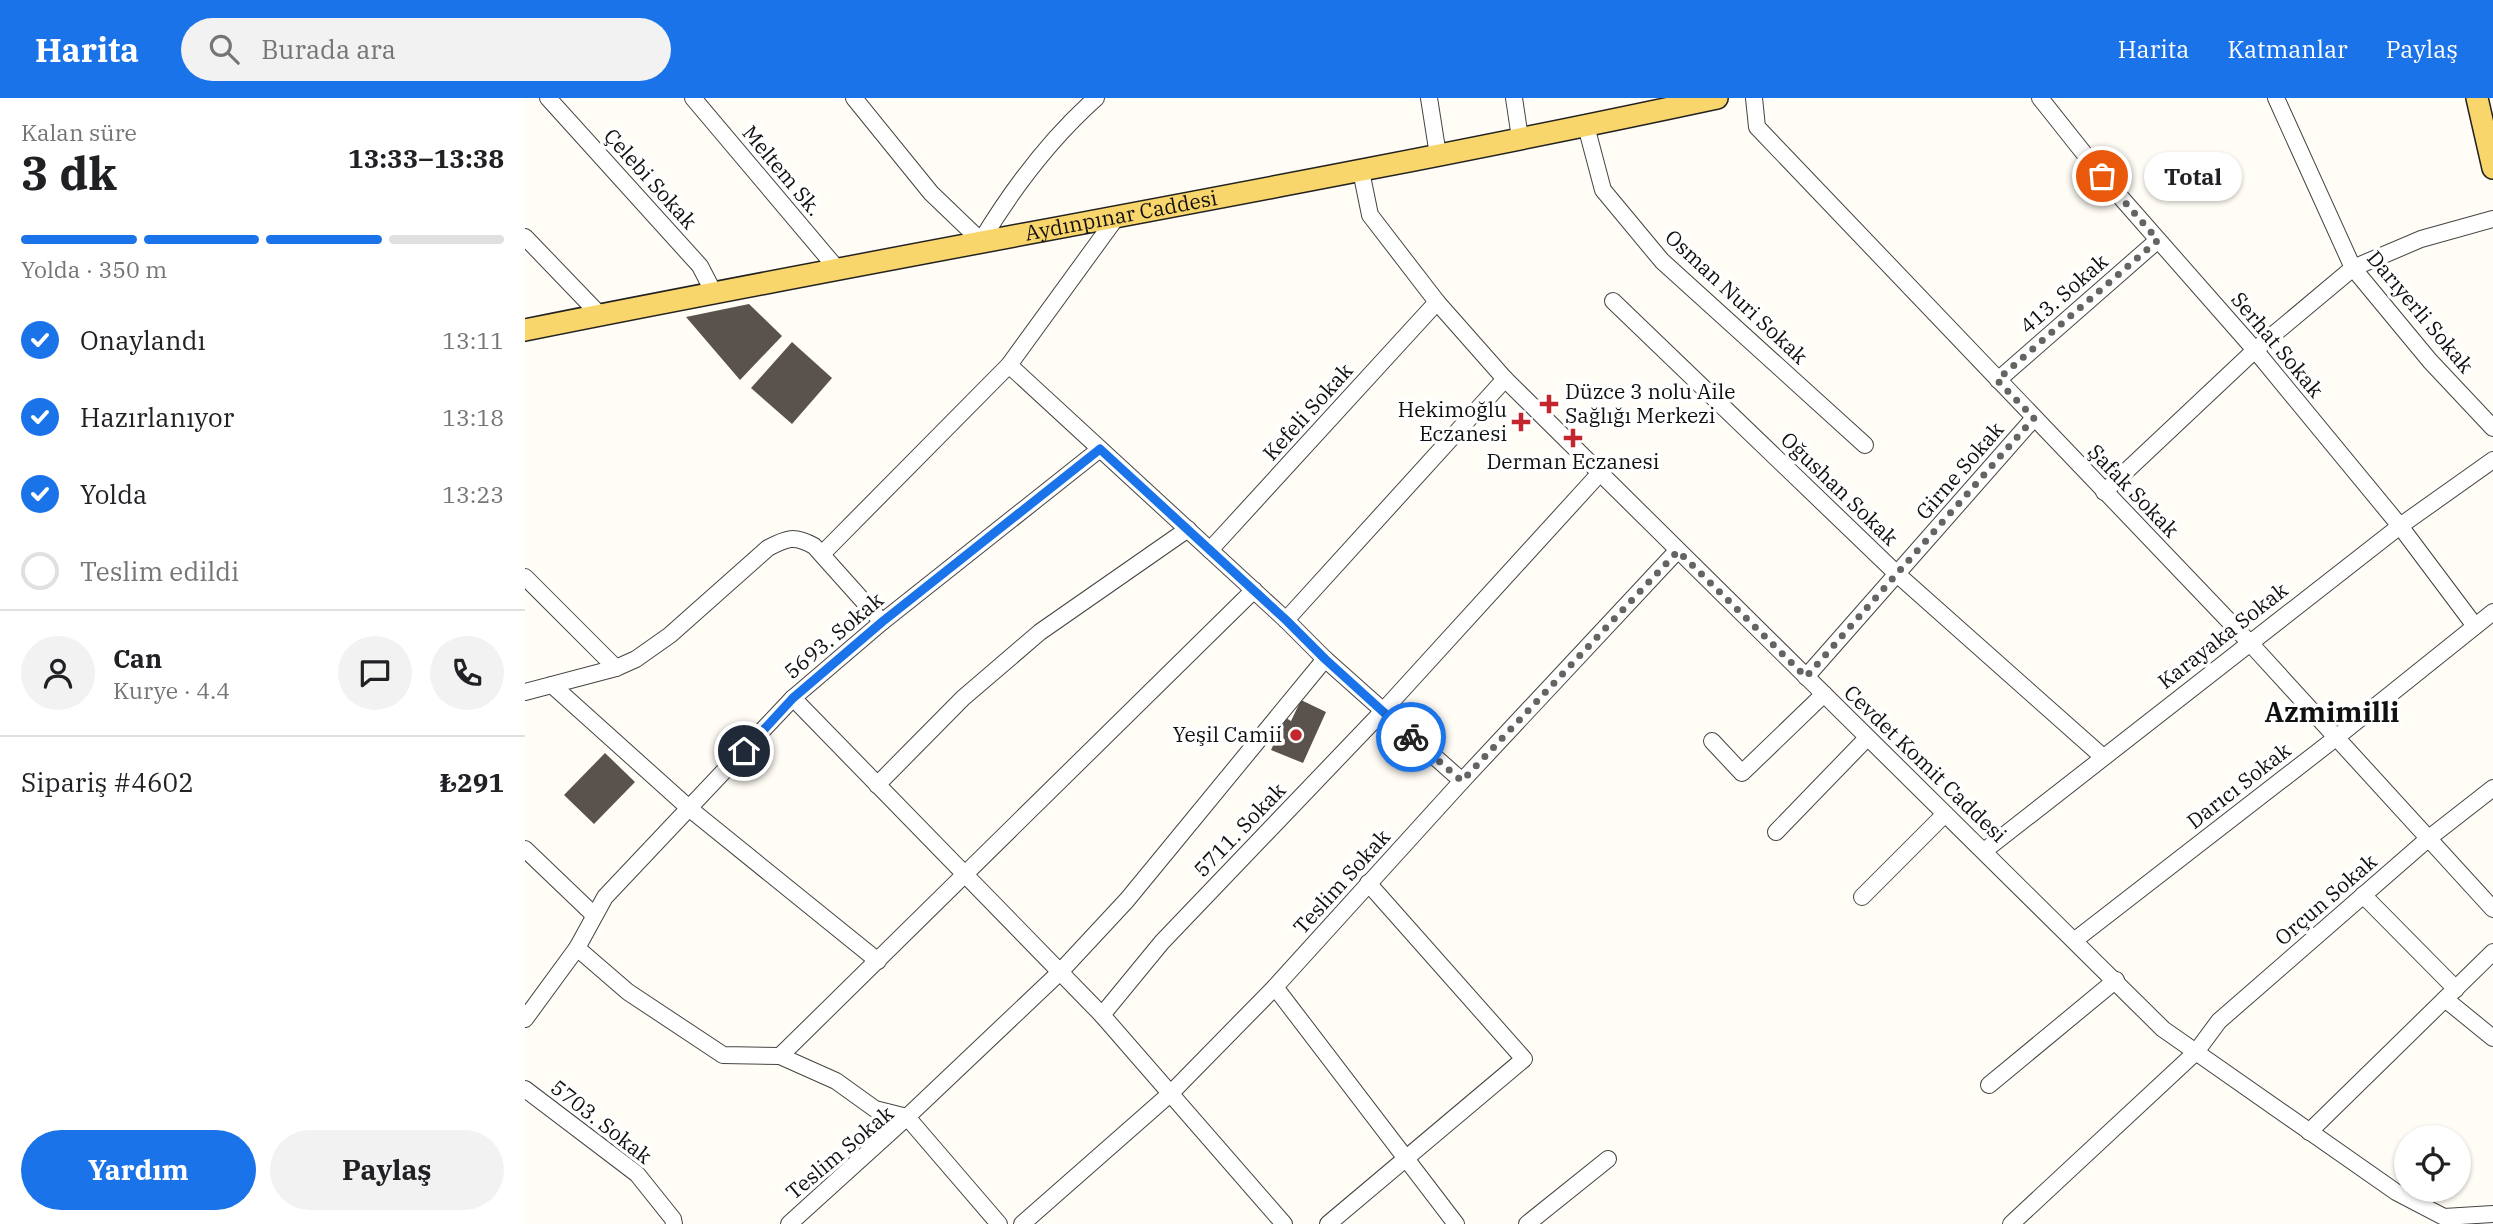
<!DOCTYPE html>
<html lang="tr">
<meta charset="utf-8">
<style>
body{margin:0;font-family:"IBM Plex Serif",serif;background:#f2f2f2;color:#202124;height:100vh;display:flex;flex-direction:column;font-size:26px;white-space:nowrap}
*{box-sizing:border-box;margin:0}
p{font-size:23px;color:#757577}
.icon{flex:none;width:38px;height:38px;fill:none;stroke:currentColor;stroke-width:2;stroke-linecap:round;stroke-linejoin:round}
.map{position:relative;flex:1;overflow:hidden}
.drawer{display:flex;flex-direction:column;background:#fff;width:525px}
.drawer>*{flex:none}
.fabs{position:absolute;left:1869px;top:1027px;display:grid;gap:14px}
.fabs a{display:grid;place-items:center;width:77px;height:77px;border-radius:50%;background:#fff;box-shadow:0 2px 5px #0004;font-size:35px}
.pin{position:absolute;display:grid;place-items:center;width:60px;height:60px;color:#fff;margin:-30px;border:4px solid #fff;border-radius:50%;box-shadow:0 2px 7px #0007}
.courier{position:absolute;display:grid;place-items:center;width:70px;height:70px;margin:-35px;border:5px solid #1a73e8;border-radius:50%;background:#fff;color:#222;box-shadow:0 2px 9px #0007}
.bubble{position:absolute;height:49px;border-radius:24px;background:#fff;box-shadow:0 2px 5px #0004;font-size:23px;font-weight:700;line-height:49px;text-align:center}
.overview em{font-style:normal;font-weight:700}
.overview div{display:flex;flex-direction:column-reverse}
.overview{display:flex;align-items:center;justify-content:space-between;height:119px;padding:0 21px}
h1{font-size:46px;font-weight:700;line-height:52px}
.bar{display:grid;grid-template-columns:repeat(4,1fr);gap:10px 7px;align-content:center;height:84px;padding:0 21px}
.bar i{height:9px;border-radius:5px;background:#e0e0e0}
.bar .on{background:#1a73e8}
.bar p{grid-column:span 4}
.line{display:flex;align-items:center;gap:18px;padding:0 21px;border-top:2px solid #e0e0e0}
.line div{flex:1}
.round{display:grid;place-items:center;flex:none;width:74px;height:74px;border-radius:37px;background:#f2f2f2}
ol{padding:0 21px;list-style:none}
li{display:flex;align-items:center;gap:21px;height:77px}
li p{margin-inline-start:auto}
li .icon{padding:7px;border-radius:50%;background:#1a73e8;color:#fff;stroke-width:4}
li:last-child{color:#757577}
li i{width:38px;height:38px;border:4px solid #e0e0e0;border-radius:50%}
.cta{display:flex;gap:14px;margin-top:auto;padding:14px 21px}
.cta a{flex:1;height:80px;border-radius:42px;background:#1a73e8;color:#fff;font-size:28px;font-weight:700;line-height:80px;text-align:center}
.cta a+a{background:#f2f2f2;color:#202124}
header{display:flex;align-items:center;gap:42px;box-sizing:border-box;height:98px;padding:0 35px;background:#1a73e8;color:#fff}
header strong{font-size:33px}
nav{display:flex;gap:38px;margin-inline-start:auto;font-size:24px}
.search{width:490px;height:63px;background:#f2f2f2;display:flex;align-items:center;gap:18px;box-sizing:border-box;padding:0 24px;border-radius:38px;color:#757577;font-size:26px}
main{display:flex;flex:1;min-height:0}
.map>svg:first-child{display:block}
.building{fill:#5a524d}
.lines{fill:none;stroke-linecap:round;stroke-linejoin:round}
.minor-casing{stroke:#444;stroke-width:18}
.major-casing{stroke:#222;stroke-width:24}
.minor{stroke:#fff;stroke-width:16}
.major{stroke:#f9d66b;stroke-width:21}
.done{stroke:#646461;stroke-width:7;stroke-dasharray:0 12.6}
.route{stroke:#1a73e8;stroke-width:9}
.poi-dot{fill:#c4262e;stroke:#fff;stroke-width:2.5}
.labels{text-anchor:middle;stroke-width:7;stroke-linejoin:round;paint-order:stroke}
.street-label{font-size:21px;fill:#111;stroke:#fff}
.poi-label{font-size:21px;fill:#111;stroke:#fff;text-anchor:end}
.district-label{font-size:28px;font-weight:bold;fill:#111;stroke:#fff}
</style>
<header>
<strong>Harita</strong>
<div class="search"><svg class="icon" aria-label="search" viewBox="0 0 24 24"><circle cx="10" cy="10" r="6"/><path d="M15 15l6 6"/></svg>Burada ara</div>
<nav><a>Harita</a><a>Katmanlar</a><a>Paylaş</a></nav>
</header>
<main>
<section class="drawer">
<div class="overview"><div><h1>3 dk</h1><p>Kalan süre</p></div><em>13:33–13:38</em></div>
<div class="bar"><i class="on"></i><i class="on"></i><i class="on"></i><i></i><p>Yolda · 350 m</p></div>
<ol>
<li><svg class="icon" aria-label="check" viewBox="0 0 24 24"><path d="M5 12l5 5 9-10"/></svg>Onaylandı<p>13:11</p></li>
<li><svg class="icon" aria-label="check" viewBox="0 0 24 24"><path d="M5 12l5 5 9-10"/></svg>Hazırlanıyor<p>13:18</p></li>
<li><svg class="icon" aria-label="check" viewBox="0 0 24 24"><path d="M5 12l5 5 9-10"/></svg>Yolda<p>13:23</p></li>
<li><i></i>Teslim edildi</li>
</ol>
<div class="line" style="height:126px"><a class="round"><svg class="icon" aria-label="person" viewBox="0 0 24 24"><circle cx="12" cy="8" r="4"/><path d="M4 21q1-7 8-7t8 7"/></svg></a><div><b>Can</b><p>Kurye · 4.4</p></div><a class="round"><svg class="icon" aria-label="chat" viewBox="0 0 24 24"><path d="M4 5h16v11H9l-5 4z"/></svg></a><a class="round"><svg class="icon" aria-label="phone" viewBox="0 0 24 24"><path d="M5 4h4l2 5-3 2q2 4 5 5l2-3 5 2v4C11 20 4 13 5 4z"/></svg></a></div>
<div class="line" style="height:91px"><div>Sipariş #4602</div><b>₺291</b></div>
<div class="cta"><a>Yardım</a><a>Paylaş</a></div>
</section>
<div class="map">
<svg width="1968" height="1126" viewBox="0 0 1968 1126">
<rect width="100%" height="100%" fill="#fffdf5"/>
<!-- building -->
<g class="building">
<polygon points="224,206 257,238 215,282 161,219"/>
<polygon points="267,244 307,280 267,326 226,290"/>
<polygon points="776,602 801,614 778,665 746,652 761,620 766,623"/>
<polygon points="80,655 110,684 69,726 39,697"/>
</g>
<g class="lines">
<defs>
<g id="minor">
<polyline points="23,0 175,168 189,195"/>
<polyline points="168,0 314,173"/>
<path d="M329,0L406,95L456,143C488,90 525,41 571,0"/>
<polyline points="904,0 913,57"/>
<polyline points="989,0 995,40"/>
<polyline points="1229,0 1232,29 1724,544 1968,811"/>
<polyline points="1515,0 1577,78 1730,252 1875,428 1950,528"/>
<polyline points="1751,0 1828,170 1905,263 1968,330"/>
<polyline points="1061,28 1078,92 1137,163 1340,347"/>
<polyline points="836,73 845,117 912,204 980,281 1638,931 1871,1094 1919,1119 1968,1116"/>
<polyline points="0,139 75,217"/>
<polyline points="1088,203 1372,476 1578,659"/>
<polyline points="484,267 761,522 800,561 937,683"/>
<polyline points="1473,282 1633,142"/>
<polyline points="1579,394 1730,252 1828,170 1896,141 1968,121"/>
<polyline points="685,452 912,204"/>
<polyline points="297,456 484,267 591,120"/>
<polyline points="0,479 91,570"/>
<polyline points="761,522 980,281"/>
<polyline points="1281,579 1509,320"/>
<polyline points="27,587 165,711 353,863"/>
<path d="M0,594L91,570L111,561L145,537L243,450C262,440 269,437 289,448L357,524"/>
<polyline points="268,600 577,917"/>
<polyline points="1187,643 1217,675 1299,596"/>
<polyline points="352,687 438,600 515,534 663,431"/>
<polyline points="1251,734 1342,640"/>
<polyline points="0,751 69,817"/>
<polyline points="1459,753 1875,428 1968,362"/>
<polyline points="1838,797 1931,891"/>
<polyline points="1337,799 1420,716"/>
<polyline points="1550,842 1812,639 1968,514"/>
<polyline points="52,850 103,894 198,957 255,958 311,983 350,1011 382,1019 535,874 602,802 800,561"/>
<polyline points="750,889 931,1126"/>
<polyline points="1920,901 1968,940"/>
<polyline points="0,921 52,850 80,799 268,600 357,524 575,351"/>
<polyline points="255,958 729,492"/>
<polyline points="1464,987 1591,882"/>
<polyline points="0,991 112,1076 148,1121 149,1126"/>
<polyline points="1784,1034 1968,854"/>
<polyline points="264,1126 382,1019 474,1126"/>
<polyline points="497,1126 646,995 750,889 937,683 1152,453"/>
<polyline points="759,1126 577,917 637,844 858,613 1075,375"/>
<polyline points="803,1126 999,961 843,785"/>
<polyline points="1002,1126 1083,1061"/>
<polyline points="1486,1126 1671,954 1694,923 1904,740 1968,690"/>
</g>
<g id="major">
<polyline points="1952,0 1968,70"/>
<path id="s1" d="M0,232C397,152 796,85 1192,0"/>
</g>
</defs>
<!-- minor casing -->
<use href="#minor" class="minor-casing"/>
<!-- major casing -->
<use href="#major" class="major-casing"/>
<!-- minor -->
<use href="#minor" class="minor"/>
<!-- major -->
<use href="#major" class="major"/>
</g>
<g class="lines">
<!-- done -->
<polyline class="done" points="886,639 937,683 1153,453 1281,579 1509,320 1472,282 1633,142 1577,78"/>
<!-- route -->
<polyline class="route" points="219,653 268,600 357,524 575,351 761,522 800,561 886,639"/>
</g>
<!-- markers -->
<g class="poi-dot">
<path d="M1020.5 295.5h7v7h7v7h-7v7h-7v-7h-7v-7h7z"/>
<path d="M992.5 313.5h7v7h7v7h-7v7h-7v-7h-7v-7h7z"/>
<path d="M1044.5 329.5h7v7h7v7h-7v7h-7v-7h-7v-7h7z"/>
<circle cx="771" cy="637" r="7"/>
</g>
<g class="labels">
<!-- street labels -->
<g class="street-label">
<text transform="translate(257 73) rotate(50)" y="7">Meltem Sk.</text>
<text transform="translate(125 81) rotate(48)" y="7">Çelebi Sokak</text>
<text dy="7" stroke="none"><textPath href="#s1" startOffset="607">Aydınpınar Caddesi</textPath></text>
<text transform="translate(1539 196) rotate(-41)" y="7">413. Sokak</text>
<text transform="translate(1211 199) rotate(43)" y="7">Osman Nuri Sokak</text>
<text transform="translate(1895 214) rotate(50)" y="7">Darıyerli Sokak</text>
<text transform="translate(1752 247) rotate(50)" y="7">Serhat Sokak</text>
<text transform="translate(783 314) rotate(-48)" y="7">Kefeli Sokak</text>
<text transform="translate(1435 373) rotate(-49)" y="7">Girne Sokak</text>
<text transform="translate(1314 391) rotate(44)" y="7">Oğushan Sokak</text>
<text transform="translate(1608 393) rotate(46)" y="7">Şafak Sokak</text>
<text transform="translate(309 538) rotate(-40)" y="7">5693. Sokak</text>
<text transform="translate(1698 538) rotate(-38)" y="7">Karayaka Sokak</text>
<text transform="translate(1400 666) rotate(44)" y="7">Cevdet Komit Caddesi</text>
<text transform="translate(1714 688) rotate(-38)" y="7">Darıcı Sokak</text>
<text transform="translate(715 732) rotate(-46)" y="7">5711. Sokak</text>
<text transform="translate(817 784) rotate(-48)" y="7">Teslim Sokak</text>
<text transform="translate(1801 802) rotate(-41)" y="7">Orçun Sokak</text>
<text transform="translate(76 1024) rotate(38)" y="7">5703. Sokak</text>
<text transform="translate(315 1055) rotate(-40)" y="7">Teslim Sokak</text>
</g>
<!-- poi labels -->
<g class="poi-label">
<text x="1040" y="301" text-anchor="start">Düzce 3 nolu Aile<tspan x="1040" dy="24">Sağlığı Merkezi</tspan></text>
<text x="982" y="319">Hekimoğlu<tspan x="982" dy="24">Eczanesi</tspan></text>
<text x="1048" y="371" text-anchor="middle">Derman Eczanesi</text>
<text x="757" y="644">Yeşil Camii</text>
</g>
<!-- district labels -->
<g class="district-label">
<text x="1807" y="624">Azmimilli</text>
</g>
</g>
</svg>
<div class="fabs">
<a><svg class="icon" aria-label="locate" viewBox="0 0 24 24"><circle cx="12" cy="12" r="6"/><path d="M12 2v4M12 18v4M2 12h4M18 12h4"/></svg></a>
</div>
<div class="pin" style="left:1577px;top:78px;background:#ea580c"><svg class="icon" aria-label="bag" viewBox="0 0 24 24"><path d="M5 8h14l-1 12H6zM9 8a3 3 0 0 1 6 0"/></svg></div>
<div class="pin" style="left:219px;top:653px;background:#1f2937"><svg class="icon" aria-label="home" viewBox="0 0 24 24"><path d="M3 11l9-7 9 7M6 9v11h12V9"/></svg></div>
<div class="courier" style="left:886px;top:639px"><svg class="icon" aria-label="bike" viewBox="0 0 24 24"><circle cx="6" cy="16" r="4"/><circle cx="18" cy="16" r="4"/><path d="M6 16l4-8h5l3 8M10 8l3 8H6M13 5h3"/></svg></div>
<div class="bubble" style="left:1619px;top:54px;width:98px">Total</div>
</div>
</main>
